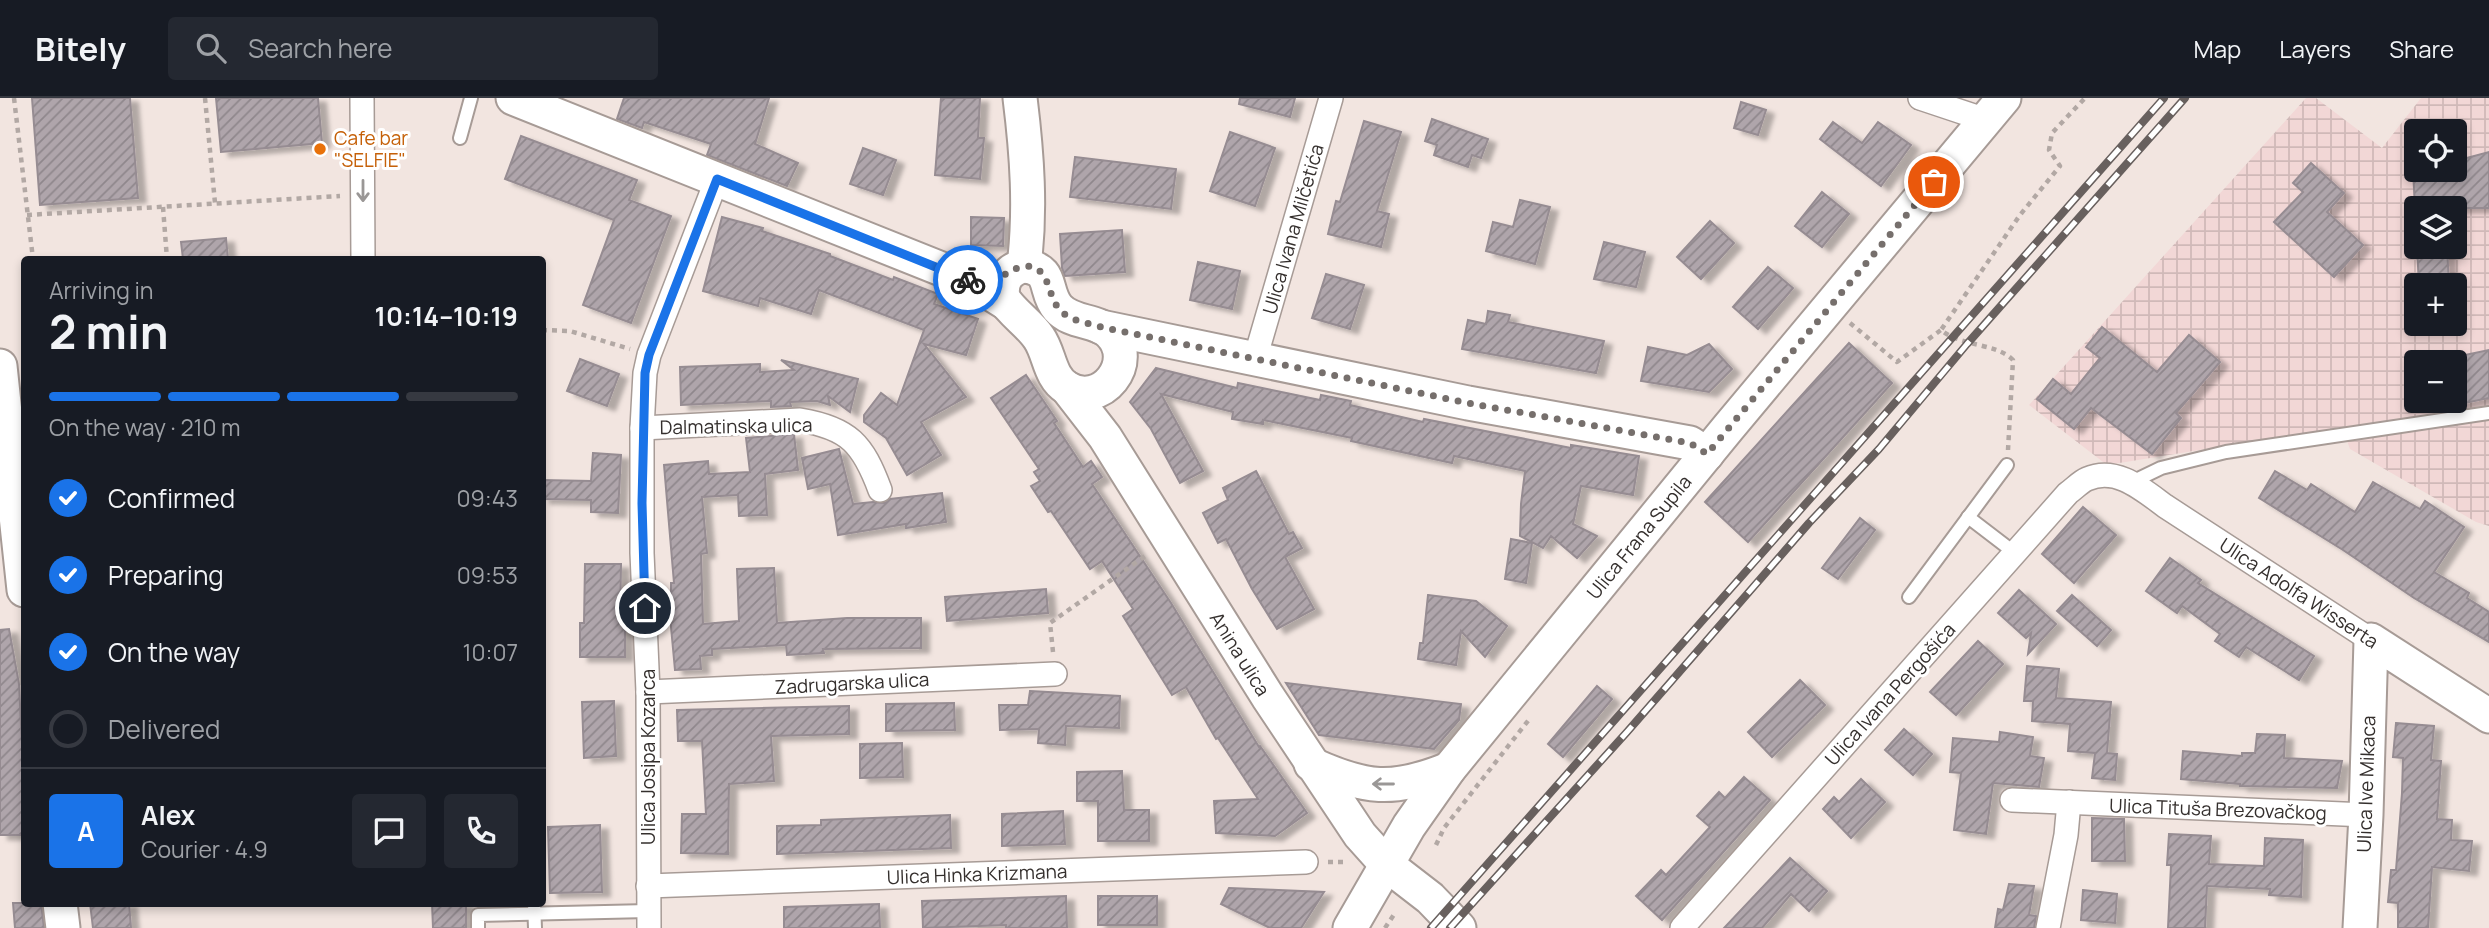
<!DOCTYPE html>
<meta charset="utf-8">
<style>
body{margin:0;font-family:Manrope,sans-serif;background:#242831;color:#f1f3f6;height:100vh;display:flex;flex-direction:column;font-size:26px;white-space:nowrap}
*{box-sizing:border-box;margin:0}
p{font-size:23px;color:#9ea1a6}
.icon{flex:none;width:38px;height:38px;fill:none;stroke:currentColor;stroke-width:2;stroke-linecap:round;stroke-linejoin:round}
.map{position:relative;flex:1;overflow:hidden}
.side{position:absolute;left:21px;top:158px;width:525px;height:651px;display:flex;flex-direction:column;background:#171b24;border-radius:7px;box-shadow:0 4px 10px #0003}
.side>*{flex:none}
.fabs{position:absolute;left:2404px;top:21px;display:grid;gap:14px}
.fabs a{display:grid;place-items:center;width:63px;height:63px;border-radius:7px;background:#171b24;box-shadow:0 4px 10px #0003;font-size:35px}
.pin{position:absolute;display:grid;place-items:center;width:60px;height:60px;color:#fff;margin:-30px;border:4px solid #fff;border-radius:50%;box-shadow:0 2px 7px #0007}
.courier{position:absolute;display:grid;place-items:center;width:70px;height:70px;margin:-35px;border:5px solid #1a73e8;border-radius:50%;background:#fff;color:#222;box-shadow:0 2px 9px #0007}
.overview em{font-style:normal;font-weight:700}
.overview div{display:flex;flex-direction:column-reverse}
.overview{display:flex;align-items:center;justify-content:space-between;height:119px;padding:0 28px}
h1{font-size:46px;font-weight:700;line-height:52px}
.bar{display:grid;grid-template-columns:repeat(4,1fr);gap:10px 7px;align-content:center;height:84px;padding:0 28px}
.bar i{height:9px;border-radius:5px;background:#363941}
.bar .selected{background:#1a73e8}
.bar p{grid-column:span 4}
.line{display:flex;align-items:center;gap:18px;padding:0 28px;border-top:2px solid #363941}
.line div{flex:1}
.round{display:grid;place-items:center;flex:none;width:74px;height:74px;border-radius:7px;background:#242831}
ol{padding:0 28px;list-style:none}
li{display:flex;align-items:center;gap:21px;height:77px}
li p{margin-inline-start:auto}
li .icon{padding:7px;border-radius:50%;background:#1a73e8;color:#fff;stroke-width:4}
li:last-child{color:#9ea1a6}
li i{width:38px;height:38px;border:4px solid #363941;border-radius:50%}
header{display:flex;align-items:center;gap:42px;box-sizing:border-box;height:98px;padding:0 35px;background:#171b24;border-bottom:2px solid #363941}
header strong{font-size:33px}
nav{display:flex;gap:38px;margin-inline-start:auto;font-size:24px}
.search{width:490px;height:63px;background:#242831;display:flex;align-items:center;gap:18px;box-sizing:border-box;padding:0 24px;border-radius:7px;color:#9ea1a6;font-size:26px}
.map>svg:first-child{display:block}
.industrial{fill:url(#industrial-grid);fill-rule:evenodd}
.building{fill:url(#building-hatch);stroke:#968c92;stroke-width:2;filter:url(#shadow)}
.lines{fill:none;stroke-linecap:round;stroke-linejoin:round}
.lane-casing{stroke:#a79b96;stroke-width:16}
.street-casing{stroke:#a79b96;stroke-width:26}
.secondary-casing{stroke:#a79b96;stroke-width:37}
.path{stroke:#b2a8a4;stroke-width:4.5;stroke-dasharray:5 5;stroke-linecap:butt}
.lane{stroke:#fff;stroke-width:12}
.street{stroke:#fff;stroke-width:23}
.secondary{stroke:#fff;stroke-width:33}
.rail-casing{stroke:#68605e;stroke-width:8}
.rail{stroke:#fff;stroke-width:5;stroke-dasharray:16;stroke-linecap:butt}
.oneway{stroke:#9a9796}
.done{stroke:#766f6c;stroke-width:7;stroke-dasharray:0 12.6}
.route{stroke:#1a73e8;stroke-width:9}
.food-dot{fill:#e8710a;stroke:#fff;stroke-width:2.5}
.labels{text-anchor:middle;stroke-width:6;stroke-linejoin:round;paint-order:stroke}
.food-label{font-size:19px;fill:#c56008;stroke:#fff;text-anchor:start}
.street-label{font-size:19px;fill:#342f2d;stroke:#fff}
</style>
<header>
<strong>Bitely</strong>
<div class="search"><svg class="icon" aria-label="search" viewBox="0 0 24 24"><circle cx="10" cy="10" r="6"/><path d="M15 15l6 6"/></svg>Search here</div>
<nav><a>Map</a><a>Layers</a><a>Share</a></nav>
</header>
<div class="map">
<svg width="2489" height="830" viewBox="0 0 2489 830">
<defs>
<pattern id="industrial-grid" width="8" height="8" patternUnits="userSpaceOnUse" patternTransform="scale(1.75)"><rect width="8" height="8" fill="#f2d7d6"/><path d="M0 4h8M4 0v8" fill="none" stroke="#d0b9b8"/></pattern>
<pattern id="building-hatch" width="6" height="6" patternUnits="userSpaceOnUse" patternTransform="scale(1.75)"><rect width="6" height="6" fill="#afa5ab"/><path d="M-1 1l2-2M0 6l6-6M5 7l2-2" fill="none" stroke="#8f878c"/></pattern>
<filter id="shadow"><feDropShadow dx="8" dy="4.5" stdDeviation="2" flood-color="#0004"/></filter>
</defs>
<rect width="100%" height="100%" fill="#f2e5e0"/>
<!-- industrial -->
<path class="industrial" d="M2306,0H2316L2382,50L2421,0H2489V428L2476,424L2350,351L2342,329L2107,367L2029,307ZM2417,33H2455V72H2417ZM2417,110H2455V149H2417ZM2417,187H2455V226H2417ZM2417,264H2455V303H2417Z"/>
<!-- building -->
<g class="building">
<polygon points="32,0 130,0 138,100 40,107"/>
<polygon points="216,0 318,0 322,45 221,54"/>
<polygon points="624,0 769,0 755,46 798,65 787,88 707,57 711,46 644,24 642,30 617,21"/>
<polygon points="941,0 980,0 978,40 984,40 980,81 935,77"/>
<polygon points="1240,0 1295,0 1290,19 1239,6"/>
<polygon points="1741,4 1766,12 1758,37 1734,30"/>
<polygon points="1432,21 1488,41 1481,60 1472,57 1468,69 1434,57 1437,47 1425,43"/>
<polygon points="1364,23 1401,34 1377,113 1389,116 1381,149 1328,136 1336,103 1340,104"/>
<polygon points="1833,24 1862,45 1878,24 1911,47 1881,88 1820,41"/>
<polygon points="1230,34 1275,50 1255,108 1210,93"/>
<polygon points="521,38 637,82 629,102 671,118 631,225 583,207 614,122 505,81"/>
<polygon points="863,50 896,62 883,97 850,86"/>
<polygon points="2489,54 2489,110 2415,110 2413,72 2466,72 2463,61"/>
<polygon points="1075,59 1176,71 1171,111 1070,99"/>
<polygon points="2311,65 2344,95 2327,114 2363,147 2334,179 2274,124 2303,94 2293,85"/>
<polygon points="1822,94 1849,116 1822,149 1795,128"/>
<polygon points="1520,102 1550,109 1535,166 1486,153 1493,124 1513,129"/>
<polygon points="722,119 763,130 762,133 830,156 830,158 893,182 894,179 938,196 934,206 978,221 966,257 924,246 966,299 921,324 941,357 907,377 886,340 864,324 864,317 881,295 897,307 924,232 819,192 811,216 760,200 758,208 703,193"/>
<polygon points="971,119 1004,120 1003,148 971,147"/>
<polygon points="1710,123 1734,145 1701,181 1677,159"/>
<polygon points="1122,132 1125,174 1065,178 1062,170 1060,136"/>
<polygon points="226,140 228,161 183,161 181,144"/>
<polygon points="1604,144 1645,154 1636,189 1594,181"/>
<polygon points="2417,149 2447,149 2449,187 2419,187"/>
<polygon points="1198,164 1240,173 1232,211 1190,202"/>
<polygon points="1768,169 1793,190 1758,231 1733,209"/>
<polygon points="1326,176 1364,187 1350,231 1312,220"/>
<polygon points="1488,213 1510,217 1508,224 1604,243 1596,275 1462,251 1468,222 1486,226"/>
<polygon points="2102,229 2157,274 2189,237 2220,264 2176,315 2181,320 2152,356 2091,310 2074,331 2037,301 2053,281 2071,296 2100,260 2086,249"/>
<polygon points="1849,245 1892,285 1748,444 1705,404"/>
<polygon points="1709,246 1732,271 1709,294 1641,283 1648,249 1687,257"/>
<polygon points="2489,252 2489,300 2455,307 2455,259"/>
<polygon points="580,261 619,276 607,308 567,293"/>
<polygon points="781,262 858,281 850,314 828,298 830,307 817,303 790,304 791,308 771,309 771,303 681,307 680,269 760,266 760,274 794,272"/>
<polygon points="1156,270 1237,290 1238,285 1320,302 1321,297 1351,303 1350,307 1423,324 1424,321 1571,350 1571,347 1639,358 1633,397 1581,388 1573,426 1597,438 1577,460 1551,438 1543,450 1520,438 1521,406 1525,373 1454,358 1452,365 1351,343 1352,340 1263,322 1263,326 1232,321 1233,314 1161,296 1203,373 1180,385 1151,331 1130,304"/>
<polygon points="1026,277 1057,323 1054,325 1083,369 1091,363 1102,379 1092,386 1171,505 1259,649 1260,648 1307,715 1275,738 1216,735 1214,703 1258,701 1218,640 1216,641 1186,589 1172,597 1123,518 1133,511 1102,463 1090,471 1051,413 1048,414 1031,388 1040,383 1034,374 1039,371 991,300"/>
<polygon points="794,336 798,372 765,376 767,417 739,418 738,397 702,399 707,455 701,456 703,526 739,523 737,471 774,470 777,525 847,520 921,520 921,550 823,551 824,555 787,557 786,547 712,551 712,557 700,558 701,571 675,572 671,529 671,485 674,485 664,367 708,363 709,376 750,374 746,340"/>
<polygon points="839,351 853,406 873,404 885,405 890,401 942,395 946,424 906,430 906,426 838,437 830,386 808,391 802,360"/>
<polygon points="593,355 621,357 618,415 591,414 591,402 542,401 542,382 591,383"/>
<polygon points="1256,373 1289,436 1293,434 1302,450 1285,459 1314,511 1277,531 1252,491 1226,441 1218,445 1203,415 1228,402 1223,390"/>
<polygon points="2275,373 2307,392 2311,386 2355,414 2373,384 2420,411 2425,403 2464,429 2434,474 2469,495 2467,500 2489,514 2489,544 2414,500 2343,452 2259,400"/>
<polygon points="2083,409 2116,437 2074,485 2042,456"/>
<polygon points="1860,420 1875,432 1838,481 1822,470"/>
<polygon points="1511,441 1532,445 1526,485 1505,481"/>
<polygon points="2170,460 2201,482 2198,485 2314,558 2299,582 2246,549 2239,559 2215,543 2220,536 2182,508 2177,515 2146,493"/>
<polygon points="585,466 621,466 620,525 625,525 625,559 580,559 580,525 584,525"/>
<polygon points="1046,491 1048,515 947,523 945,499"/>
<polygon points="2019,492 2056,526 2028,556 2031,535 2026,540 1998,515"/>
<polygon points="1428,497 1476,503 1507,528 1485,559 1461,533 1456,567 1418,561 1420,545 1423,545"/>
<polygon points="2072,497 2111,532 2097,548 2057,513"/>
<polygon points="9,531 19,586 22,646 24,646 24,737 0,737 0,532"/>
<polygon points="1978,543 2003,566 1956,617 1930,594"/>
<polygon points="2027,568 2059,571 2056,600 2111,604 2107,655 2117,656 2115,682 2092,680 2095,655 2068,653 2070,626 2032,623 2033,603 2024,603"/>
<polygon points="1800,582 1825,607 1772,659 1748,634"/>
<polygon points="1286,585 1461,606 1459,622 1434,651 1319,637"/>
<polygon points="1597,588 1612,601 1563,659 1548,646"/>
<polygon points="1030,593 1120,598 1119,630 1066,628 1065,647 1038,645 1039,631 1000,632 999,607 1028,607"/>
<polygon points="614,603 616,658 584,660 582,604"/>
<polygon points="954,605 955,632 886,633 886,606"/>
<polygon points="849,608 849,636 771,638 774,683 729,686 728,756 681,755 682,716 706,716 702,643 678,643 677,612"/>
<polygon points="2396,625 2434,628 2431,662 2441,663 2437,721 2452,722 2451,742 2472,743 2469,773 2432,769 2428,830 2398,830 2398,805 2388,804 2391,772 2396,772 2402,695 2403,660 2393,659"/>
<polygon points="1904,631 1932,656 1913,677 1885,652"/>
<polygon points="2000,634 2033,639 2030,658 2044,660 2039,689 1993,685 1986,736 1954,732 1961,675 1950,674 1953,640 1999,644"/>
<polygon points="2257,636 2285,637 2284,660 2342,663 2337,690 2240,688 2240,686 2181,681 2183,653 2242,658 2242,655 2255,655"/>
<polygon points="902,645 903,679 860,680 860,646"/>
<polygon points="1122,673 1124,712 1149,712 1149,743 1098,743 1098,703 1077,703 1077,674"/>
<polygon points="1744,679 1770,702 1662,822 1636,798 1661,772 1666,777 1710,729 1697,718 1719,694 1725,700"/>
<polygon points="1861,681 1885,704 1851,740 1823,711 1834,699 1839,704"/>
<polygon points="1063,713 1065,746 1002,748 1002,716"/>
<polygon points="950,717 951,750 777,756 777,728 821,727 821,722"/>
<polygon points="2092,720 2124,721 2125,763 2092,763"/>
<polygon points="600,727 602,794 550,795 548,729"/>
<polygon points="2169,736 2211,738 2209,766 2264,768 2265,740 2303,742 2301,799 2269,797 2270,791 2207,788 2205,830 2168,830 2171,767 2167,767"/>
<polygon points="1790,760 1827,793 1809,813 1791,796 1762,830 1724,830"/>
<polygon points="2009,786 2034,788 2029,817 2036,818 2034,830 1995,830 1998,811 2003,812"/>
<polygon points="1229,790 1324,794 1301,830 1270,830 1221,806"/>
<polygon points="2083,792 2117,796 2115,825 2081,822"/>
<polygon points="1066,798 1067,830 1006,830 1006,827 923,830 922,803"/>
<rect x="1098" y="798" width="59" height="29"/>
<polygon points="13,805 41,805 44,830 15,830"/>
<polygon points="90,805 129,805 131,830 93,830"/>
<polygon points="432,805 466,805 466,830 433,830"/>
<polygon points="879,806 880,830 784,830 784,809"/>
</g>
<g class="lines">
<defs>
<g id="lane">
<polyline points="460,40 471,0"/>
<polyline points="2132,384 2161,370 2226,354 2489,315"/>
<polyline points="1968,419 2015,455"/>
<polyline points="1909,499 2007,367"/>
<polyline points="534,805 535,830"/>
<polyline points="478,830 478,817 648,813"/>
</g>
<g id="street">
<polyline points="362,0 363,161"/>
<polyline points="1920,0 1986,22"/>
<polyline points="1255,261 1331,0"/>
<path d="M642,330L800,322C849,330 863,346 880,392"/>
<polyline points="648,594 1055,576"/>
<polyline points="2012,702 2366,717"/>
<polyline points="648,788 1306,764"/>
<polyline points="649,830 648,594 642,455 642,330 645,275 649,257 717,81"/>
<path d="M1682,830L2068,395C2074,391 2080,384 2087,381C2116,368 2142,391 2165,408L2371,542"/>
<polyline points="2048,830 2066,737 2069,704"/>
</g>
<g id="secondary">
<polyline points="513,0 969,182 1006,205"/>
<path d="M1020,0C1027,56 1031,112 1024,168"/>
<path d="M1024,168C1055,171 1043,193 1058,210C1072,226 1096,221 1110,235C1139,264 1101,311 1067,290C1049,279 1050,256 1039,240C1029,225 1012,215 1003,200C1000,183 1008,171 1024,168Z"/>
<polyline points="1101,229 1468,305 1690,345 1707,356"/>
<polyline points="0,268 24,492"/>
<polyline points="1067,290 1105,339 1268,599 1360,737 1386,766 1430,800 1459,830"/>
<path d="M1311,666C1366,691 1392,694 1449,671"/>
<polyline points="60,805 63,830"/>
<polyline points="1350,830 1409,728 1449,671 1728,330 2004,0"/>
<polyline points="2360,830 2366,717 2371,542 2489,618"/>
</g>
</defs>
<!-- lane casing -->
<use href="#lane" class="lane-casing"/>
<!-- street casing -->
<use href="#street" class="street-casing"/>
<!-- secondary casing -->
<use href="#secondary" class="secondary-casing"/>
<!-- path -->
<g class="path">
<polyline points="14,0 33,161"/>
<polyline points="205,0 215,105"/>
<polyline points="163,109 167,161"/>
<polyline points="27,117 340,98"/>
<polyline points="1850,225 1897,264 1941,232"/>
<polyline points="542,232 570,233 630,251"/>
<path d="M2008,352L2013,262C1997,245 1962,249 1941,232L2020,117L2060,68L2049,52L2052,35L2085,0"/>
<polyline points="1053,554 1050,525 1148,456"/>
<polyline points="1436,747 1444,730 1531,619"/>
<polyline points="1328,764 1345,764"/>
<polyline points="1385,830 1395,815"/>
</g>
<!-- lane -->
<use href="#lane" class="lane"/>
<!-- street -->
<use href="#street" class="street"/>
<!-- secondary -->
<use href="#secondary" class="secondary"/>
<defs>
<g id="rail">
<polyline points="1431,830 2164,0"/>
<polyline points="1450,830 1627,634 1809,425 1879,351 1967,246 2185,0"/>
</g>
</defs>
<!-- rail casing -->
<use href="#rail" class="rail-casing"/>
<!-- rail -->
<use href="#rail" class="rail"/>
</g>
<!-- one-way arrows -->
<defs><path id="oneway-shaft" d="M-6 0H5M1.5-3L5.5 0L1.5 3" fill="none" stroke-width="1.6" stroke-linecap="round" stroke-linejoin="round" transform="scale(1.75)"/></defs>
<g class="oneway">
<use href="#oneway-shaft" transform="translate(363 93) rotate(90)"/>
<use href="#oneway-shaft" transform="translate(1383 686) rotate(-180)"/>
</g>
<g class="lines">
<!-- done -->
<path class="done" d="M968,182C980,181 995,181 1006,176C1014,173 1017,168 1026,168C1052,169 1046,199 1061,213C1071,223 1088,225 1101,229L1468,305L1690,345L1707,356L1934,84"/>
<!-- route -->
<polyline class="route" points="645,510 642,405 645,275 649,257 717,81 968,182"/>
</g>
<!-- markers -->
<circle class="food-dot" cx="320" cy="51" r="7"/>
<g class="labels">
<!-- food labels -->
<g class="food-label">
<text x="334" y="47">Cafe bar<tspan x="334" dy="22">"SELFIE"</tspan></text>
</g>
<!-- street labels -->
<g class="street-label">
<text transform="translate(1293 131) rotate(-74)" y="7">Ulica Ivana Milčetića</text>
<text transform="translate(736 328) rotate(-1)" y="7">Dalmatinska ulica</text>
<text transform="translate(1639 439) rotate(-51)" y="7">Ulica Frana Supila</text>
<text transform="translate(2299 495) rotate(33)" y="7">Ulica Adolfa Wisserta</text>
<text transform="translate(1240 556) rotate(58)" y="7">Anina ulica</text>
<text transform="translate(852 585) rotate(-3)" y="7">Zadrugarska ulica</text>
<text transform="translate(1890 596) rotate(-48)" y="7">Ulica Ivana Pergošića</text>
<text transform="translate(648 659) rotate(-90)" y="7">Ulica Josipa Kozarca</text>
<text transform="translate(2366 686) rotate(-88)" y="7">Ulica Ive Mikaca</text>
<text transform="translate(2218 711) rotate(2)" y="7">Ulica Tituša Brezovačkog</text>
<text transform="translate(977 776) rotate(-2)" y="7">Ulica Hinka Krizmana</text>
</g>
</g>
</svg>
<div class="fabs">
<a><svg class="icon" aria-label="locate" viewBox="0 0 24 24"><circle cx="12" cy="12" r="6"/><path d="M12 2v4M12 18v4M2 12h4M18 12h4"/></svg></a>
<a><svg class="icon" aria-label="layers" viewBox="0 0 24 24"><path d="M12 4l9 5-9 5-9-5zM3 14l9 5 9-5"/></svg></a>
<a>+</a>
<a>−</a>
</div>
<div class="pin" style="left:1934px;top:84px;background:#ea580c"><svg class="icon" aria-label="bag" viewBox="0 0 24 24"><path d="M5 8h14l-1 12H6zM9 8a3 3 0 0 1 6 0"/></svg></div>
<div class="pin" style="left:645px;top:510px;background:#1f2937"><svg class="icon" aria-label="home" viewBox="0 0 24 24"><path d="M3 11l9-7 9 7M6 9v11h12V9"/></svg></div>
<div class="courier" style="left:968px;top:182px"><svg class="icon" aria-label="bike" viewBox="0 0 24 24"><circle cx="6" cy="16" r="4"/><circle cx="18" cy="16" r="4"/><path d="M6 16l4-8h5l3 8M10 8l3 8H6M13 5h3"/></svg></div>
<section class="side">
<div class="overview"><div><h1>2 min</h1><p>Arriving in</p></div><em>10:14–10:19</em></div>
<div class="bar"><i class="selected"></i><i class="selected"></i><i class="selected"></i><i></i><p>On the way · 210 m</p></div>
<ol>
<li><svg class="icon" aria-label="check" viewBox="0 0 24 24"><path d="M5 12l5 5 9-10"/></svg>Confirmed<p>09:43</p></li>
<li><svg class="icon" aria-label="check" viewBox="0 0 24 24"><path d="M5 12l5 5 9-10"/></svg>Preparing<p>09:53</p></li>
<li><svg class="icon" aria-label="check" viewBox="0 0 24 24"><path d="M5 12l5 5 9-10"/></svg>On the way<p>10:07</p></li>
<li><i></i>Delivered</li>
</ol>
<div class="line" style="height:126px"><b class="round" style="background:#1a73e8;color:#fff">A</b><div><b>Alex</b><p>Courier · 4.9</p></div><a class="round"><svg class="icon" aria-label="chat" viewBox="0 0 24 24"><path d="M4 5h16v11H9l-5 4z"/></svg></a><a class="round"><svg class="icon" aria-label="phone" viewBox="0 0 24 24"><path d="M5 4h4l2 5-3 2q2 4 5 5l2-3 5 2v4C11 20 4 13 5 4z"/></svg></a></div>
</section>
</div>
